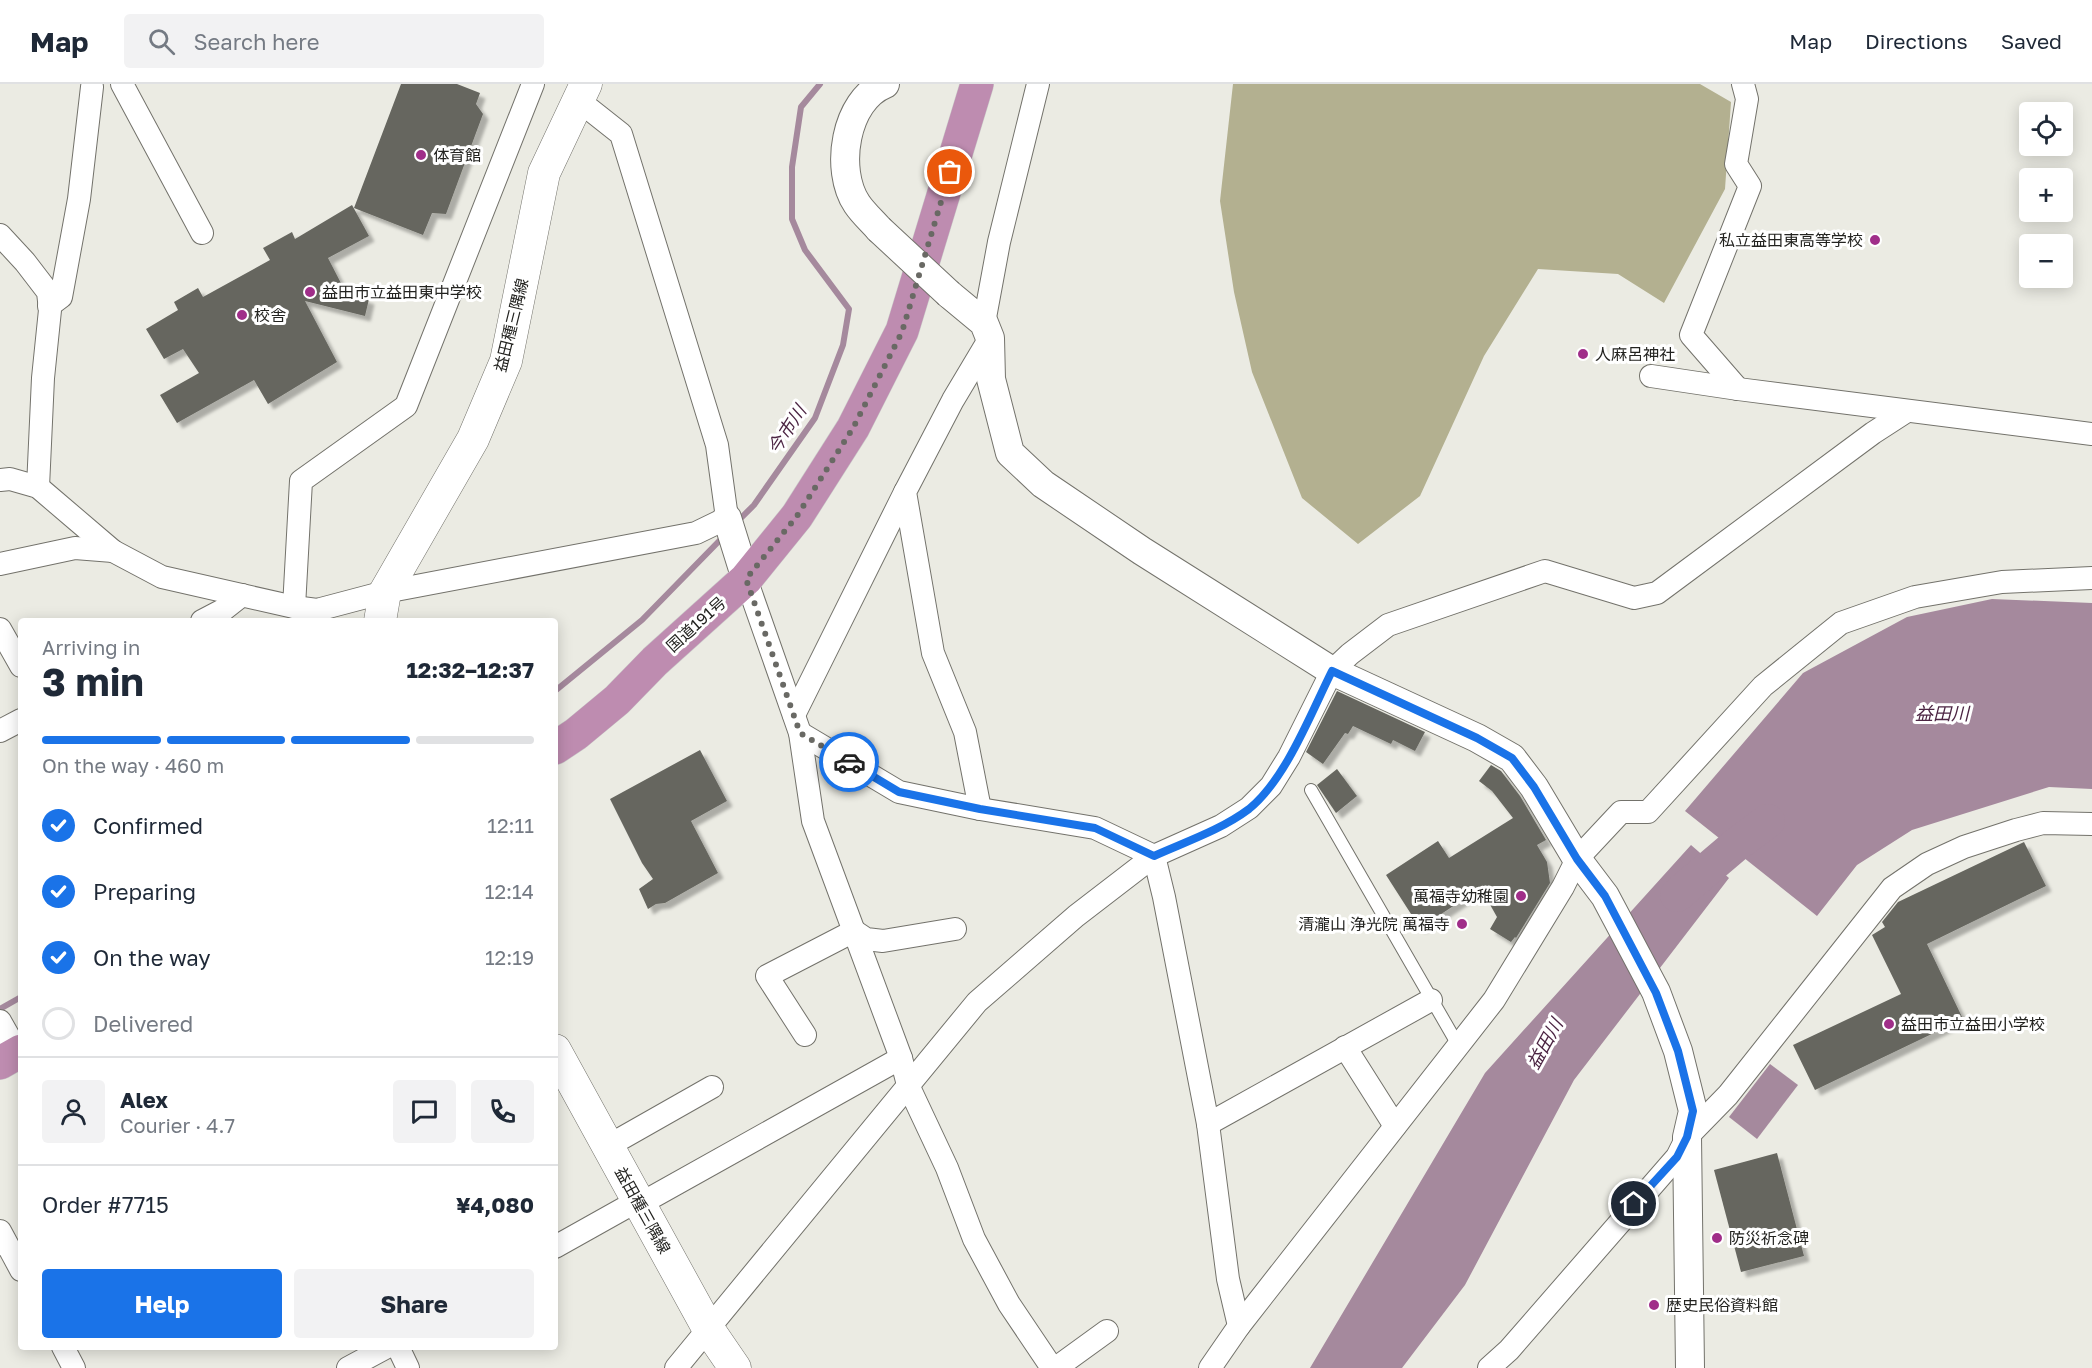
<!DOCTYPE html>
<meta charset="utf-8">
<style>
body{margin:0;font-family:"Golos Text","Noto Sans JP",sans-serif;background:#f2f2f3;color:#1f2937;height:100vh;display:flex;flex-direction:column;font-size:22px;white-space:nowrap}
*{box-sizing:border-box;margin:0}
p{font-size:20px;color:#747a83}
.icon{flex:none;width:33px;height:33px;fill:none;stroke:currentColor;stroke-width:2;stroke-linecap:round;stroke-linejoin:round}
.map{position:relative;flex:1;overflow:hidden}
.details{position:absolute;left:18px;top:534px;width:540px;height:732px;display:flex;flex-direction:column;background:#fff;border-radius:6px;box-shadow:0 3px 15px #0003}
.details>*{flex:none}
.fabs{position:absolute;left:2019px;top:18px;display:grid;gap:12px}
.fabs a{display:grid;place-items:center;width:54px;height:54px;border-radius:6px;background:#fff;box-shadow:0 3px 15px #0003;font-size:30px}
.pin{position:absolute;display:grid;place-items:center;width:51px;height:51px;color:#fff;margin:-26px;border:3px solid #fff;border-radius:50%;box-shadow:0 2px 6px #0007}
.courier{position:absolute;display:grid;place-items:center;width:60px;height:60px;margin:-30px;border:4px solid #1a73e8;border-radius:50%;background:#fff;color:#222;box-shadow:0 2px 8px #0007}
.headline em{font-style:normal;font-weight:700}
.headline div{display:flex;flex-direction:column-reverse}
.headline{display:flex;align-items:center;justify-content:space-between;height:102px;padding:0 24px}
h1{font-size:39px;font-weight:700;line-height:45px}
.bar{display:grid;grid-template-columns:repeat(4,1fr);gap:9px 6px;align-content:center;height:72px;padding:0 24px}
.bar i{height:8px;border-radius:4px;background:#e0e1e3}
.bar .active{background:#1a73e8}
.bar p{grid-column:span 4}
.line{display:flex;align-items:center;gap:15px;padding:0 24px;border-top:2px solid #e0e1e3}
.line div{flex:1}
.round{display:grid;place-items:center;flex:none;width:63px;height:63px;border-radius:6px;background:#f2f2f3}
ol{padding:0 24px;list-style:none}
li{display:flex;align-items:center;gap:18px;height:66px}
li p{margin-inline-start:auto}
li .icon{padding:6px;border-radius:50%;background:#1a73e8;color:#fff;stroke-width:4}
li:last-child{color:#747a83}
li i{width:33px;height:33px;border:3px solid #e0e1e3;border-radius:50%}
.button{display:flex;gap:12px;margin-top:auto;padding:12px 24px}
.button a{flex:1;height:69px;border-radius:6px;background:#1a73e8;color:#fff;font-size:24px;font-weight:700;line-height:69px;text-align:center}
.button a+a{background:#f2f2f3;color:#1f2937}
header{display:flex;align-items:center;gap:36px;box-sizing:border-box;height:84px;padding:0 30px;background:#fff;border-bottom:2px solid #e0e1e3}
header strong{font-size:28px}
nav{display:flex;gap:33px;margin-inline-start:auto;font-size:21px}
.search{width:420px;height:54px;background:#f2f2f3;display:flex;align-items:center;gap:15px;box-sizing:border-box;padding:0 21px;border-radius:6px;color:#747a83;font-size:22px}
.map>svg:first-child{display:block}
.forest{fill:#b3b090}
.water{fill:#a5899d}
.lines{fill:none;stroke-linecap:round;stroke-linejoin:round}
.stream{stroke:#a5899d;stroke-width:6}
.river{stroke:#a5899d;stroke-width:34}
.building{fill:#66665f;filter:url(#shadow)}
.service-casing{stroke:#73726b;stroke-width:14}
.minor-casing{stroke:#73726b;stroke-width:24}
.tertiary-casing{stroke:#73726b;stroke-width:30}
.secondary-casing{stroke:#73726b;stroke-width:33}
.trunk-casing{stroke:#cacac9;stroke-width:34}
.service{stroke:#fff;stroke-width:12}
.minor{stroke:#fff;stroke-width:22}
.tertiary{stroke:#fff;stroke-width:28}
.secondary{stroke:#fff;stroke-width:32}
.trunk{stroke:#be8cb0;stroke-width:33}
.tertiary-bridge-casing{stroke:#73726b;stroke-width:30;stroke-linecap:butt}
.tertiary-bridge{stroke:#fff;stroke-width:28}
.done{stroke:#696964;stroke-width:6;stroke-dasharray:0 10.8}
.route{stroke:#1a73e8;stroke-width:8}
.poi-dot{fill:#a02e89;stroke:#fff;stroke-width:2}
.labels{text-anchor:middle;stroke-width:6;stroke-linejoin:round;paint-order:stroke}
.poi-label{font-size:16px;fill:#232320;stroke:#fff;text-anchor:start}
.street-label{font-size:16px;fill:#232320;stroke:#fff}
.water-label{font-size:18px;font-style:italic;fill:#4c2543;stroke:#fff}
</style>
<header>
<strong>Map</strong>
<div class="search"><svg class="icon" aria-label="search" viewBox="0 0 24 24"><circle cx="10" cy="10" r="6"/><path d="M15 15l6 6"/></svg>Search here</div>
<nav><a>Map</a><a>Directions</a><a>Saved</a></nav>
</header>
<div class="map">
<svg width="2092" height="1284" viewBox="0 0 2092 1284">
<defs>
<filter id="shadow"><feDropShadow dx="5.5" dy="5.5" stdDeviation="1.5" flood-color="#0004"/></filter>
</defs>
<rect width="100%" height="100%" fill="#ebebe3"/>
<!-- forest -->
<polygon class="forest" points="1233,0 1700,0 1731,18 1725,105 1664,219 1618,190 1538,185 1484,272 1420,412 1358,460 1302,414 1252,288 1234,208 1220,117"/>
<!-- water -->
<g class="water">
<polygon points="1992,515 2092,519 2092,705 2049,703 1912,746 1857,781 1817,832 1685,727 1803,589 1907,533"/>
<polygon points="1691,761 1729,794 1574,996 1465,1201 1402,1284 1310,1284 1485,989"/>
<polygon points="1770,980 1798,1001 1757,1055 1729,1033"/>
</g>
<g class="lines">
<!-- stream -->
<g class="stream">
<polyline points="737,438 754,421 815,334 843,261 849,225 805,166 792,135 792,83 801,23 820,0"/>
<polyline points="555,607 642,536 724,452"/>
<polyline points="0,925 21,913"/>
</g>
<!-- river -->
<polyline class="river" points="1677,811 1737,760 1768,737"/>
</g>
<!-- building -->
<g class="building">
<polygon points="401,0 457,0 480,9 476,20 483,30 446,130 432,129 423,151 354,124"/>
<polygon points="352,121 369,152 328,174 345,207 369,215 365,232 305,217 337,278 268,320 254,296 177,339 160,311 199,289 183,265 164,275 146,245 178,226 174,218 198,204 203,213 270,176 263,164 292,148 295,155"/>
<polygon points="1337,607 1425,648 1415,667 1393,656 1391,660 1353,642 1348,650 1345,649 1323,680 1306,668"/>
<polygon points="700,666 727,717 691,737 718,789 665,819 656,820 648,825 639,805 653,795 642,779 610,715"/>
<polygon points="1491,681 1501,687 1520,712 1546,756 1537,761 1547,778 1550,799 1516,854 1515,853 1511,858 1490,845 1497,833 1484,810 1476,815 1473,809 1420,844 1386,791 1438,757 1449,774 1513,734 1492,707 1479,697"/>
<polygon points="1337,685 1357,712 1336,729 1317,701"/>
<polygon points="2024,758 2046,802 1927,860 1963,935 1815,1006 1793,961 1901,910 1872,851 1885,843 1882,838 1898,818"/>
<polygon points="1777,1069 1804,1172 1741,1188 1714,1086"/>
</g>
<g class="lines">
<defs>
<polyline id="service" points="1311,706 1458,961"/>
<g id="minor">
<polyline points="122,0 202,149"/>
<polyline points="0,151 25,178 48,208 50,226 43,294 38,403"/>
<polyline points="49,222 61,213 79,115 92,3"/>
<polyline points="984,239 999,158 1038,0"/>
<polyline points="1651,292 1738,305 2092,350"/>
<polyline points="1738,305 1691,251 1750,102 1736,80 1747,15 1743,0"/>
<polyline points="0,396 10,395 38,403 113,467 162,493 294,523 317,526 385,508 696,449 727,434 717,361 621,50 578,16"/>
<polyline points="0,480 75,464 113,467"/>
<polyline points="746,495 800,649 813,737 901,974 908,1001 947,1084 974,1155 1009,1220 1052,1284"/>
<polyline points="294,523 301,397 406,322 533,0"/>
<polyline points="202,537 223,526 242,511"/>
<polyline points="0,545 21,582"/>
<polyline points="794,631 905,408"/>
<polyline points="0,647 21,636"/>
<polyline points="800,649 899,708 980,725 1095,744 1154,772"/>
<polyline points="980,725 965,648 933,569 905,408 953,316 990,254"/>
<polyline points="1154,772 1164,813 1208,1040 1228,1195 1239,1242"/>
<polyline points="0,937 18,969"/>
<polyline points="805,951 767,892 854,847 866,855 883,857 955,845"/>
<polyline points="1345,963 1395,1042"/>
<polyline points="1208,1040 1431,916"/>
<polyline points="608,1062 712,1003"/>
<polyline points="0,1147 21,1186"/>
<polyline points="555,1163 630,1121 640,1120 901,974"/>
<polyline points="63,1263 74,1284"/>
<polyline points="398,1263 408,1284"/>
<polyline points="348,1284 387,1263"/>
<polyline points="676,1284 977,918 1076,832 1154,772 1221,742 1249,724 1271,702 1289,673 1332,587 1350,570 1388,541 1545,487 1634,514 1657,509 1873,349 1907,327"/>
<polyline points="1056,1284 1107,1247"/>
<polyline points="1210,1284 1239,1242 1494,916 1563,803 1577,775 1621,728 1648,728 1763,602 1841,539 1915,513 2002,498 2092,494"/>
<polyline points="1489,1284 1509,1266 1677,1073 1687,1053 1728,1011 1892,804 1927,780 1964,763 2016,746 2043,739 2092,740"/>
</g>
<g id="tertiary">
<path d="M879,145C872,137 863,129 857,120C834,86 845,16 885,0"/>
<polyline points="949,210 984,239 990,254 991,295 1010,369 1043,400 1142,467 1332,587 1477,654 1512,674 1534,703 1577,775 1605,812 1656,908 1678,967 1693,1027 1687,1053 1690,1284"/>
<polyline points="727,434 746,495"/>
</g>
<g id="secondary">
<polyline points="380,537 385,508 473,355 506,277 544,89 586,0"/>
<polyline points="555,966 709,1246 735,1284"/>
</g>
<g id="trunk">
<polyline points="555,664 576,650 617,616 655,577 746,495 797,432 853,344 902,247 977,0"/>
<polyline points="0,979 21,967"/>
</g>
</defs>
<!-- service casing -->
<use href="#service" class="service-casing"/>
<!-- minor casing -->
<use href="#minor" class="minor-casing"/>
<!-- tertiary casing -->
<use href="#tertiary" class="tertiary-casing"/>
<!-- secondary casing -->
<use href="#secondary" class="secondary-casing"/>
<!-- trunk casing -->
<use href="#trunk" class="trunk-casing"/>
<!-- service -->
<use href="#service" class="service"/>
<!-- minor -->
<use href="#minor" class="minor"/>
<!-- tertiary -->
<use href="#tertiary" class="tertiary"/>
<!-- secondary -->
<use href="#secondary" class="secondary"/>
<!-- trunk -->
<use href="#trunk" class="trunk"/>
<defs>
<polyline id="tertiary-bridge" points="879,145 949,210"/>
</defs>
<!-- tertiary-bridge casing -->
<use href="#tertiary-bridge" class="tertiary-bridge-casing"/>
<!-- tertiary-bridge -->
<use href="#tertiary-bridge" class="tertiary-bridge"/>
</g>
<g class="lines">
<!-- done -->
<polyline class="done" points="849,678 800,649 746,495 797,432 853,344 902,248 950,88"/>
<!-- route -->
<path class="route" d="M849,678L899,708L980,725L1095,744L1154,772C1185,758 1221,746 1249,725C1286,695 1311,629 1332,587L1477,654L1512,674L1534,703L1577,775L1605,812L1656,909L1678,967L1693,1027L1687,1053L1677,1073L1634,1120"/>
</g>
<!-- markers -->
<g class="poi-dot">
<circle cx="421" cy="71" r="6"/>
<circle cx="1875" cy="156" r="6"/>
<circle cx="310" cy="208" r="6"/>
<circle cx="242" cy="231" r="6"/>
<circle cx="1583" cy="270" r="6"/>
<circle cx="1521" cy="812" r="6"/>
<circle cx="1462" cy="840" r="6"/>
<circle cx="1889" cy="940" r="6"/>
<circle cx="1717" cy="1154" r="6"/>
<circle cx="1654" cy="1221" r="6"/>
</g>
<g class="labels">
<!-- poi labels -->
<g class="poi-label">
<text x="433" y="77">体育館</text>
<text x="1863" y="162" text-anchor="end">私立益田東高等学校</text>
<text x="322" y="214">益田市立益田東中学校</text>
<text x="254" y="237">校舎</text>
<text x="1595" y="276">人麻呂神社</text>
<text x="1509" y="818" text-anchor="end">萬福寺幼稚園</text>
<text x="1450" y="846" text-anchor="end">清瀧山 浄光院 萬福寺</text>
<text x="1901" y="946">益田市立益田小学校</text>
<text x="1729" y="1160">防災祈念碑</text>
<text x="1666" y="1227">歴史民俗資料館</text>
</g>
<!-- street labels -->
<g class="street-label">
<text transform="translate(511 241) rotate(-76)" y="6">益田種三隅線</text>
<text transform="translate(696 540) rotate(-42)" y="6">国道191号</text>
<text transform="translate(643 1126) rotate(61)" y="6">益田種三隅線</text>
</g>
<!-- water labels -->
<g class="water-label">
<text transform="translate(787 346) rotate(-57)" y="6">今市川</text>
<text x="1942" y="636">益田川</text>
<text transform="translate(1545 960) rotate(-61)" y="6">益田川</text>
</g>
</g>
</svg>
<div class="fabs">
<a><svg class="icon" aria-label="locate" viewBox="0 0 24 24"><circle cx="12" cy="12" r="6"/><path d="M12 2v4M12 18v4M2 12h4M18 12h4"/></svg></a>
<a>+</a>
<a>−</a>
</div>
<div class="pin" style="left:950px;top:88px;background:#ea580c"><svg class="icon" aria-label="bag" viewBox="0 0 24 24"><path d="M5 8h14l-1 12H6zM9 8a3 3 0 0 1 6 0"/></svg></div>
<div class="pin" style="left:1634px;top:1120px;background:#1f2937"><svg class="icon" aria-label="home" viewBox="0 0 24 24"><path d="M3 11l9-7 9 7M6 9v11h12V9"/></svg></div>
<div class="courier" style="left:849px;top:678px"><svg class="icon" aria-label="car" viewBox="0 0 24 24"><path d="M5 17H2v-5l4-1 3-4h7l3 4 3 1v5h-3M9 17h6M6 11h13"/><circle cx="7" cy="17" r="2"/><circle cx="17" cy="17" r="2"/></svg></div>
<section class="details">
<div class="headline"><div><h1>3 min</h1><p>Arriving in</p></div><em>12:32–12:37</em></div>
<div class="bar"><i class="active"></i><i class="active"></i><i class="active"></i><i></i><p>On the way · 460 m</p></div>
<ol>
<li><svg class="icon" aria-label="check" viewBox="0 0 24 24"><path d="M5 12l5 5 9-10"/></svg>Confirmed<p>12:11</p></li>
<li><svg class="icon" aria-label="check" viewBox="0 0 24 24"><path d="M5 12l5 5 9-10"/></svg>Preparing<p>12:14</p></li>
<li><svg class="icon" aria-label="check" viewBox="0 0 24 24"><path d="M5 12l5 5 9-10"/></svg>On the way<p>12:19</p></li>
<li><i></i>Delivered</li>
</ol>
<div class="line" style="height:108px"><a class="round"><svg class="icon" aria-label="person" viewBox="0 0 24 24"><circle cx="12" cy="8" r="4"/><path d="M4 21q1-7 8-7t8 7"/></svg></a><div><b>Alex</b><p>Courier · 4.7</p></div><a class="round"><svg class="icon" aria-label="chat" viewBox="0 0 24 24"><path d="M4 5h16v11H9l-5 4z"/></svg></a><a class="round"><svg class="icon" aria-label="phone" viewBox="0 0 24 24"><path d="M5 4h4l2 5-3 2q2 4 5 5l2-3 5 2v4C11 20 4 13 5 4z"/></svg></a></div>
<div class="line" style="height:78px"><div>Order #7715</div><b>¥4,080</b></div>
<div class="button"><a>Help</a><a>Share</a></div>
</section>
</div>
